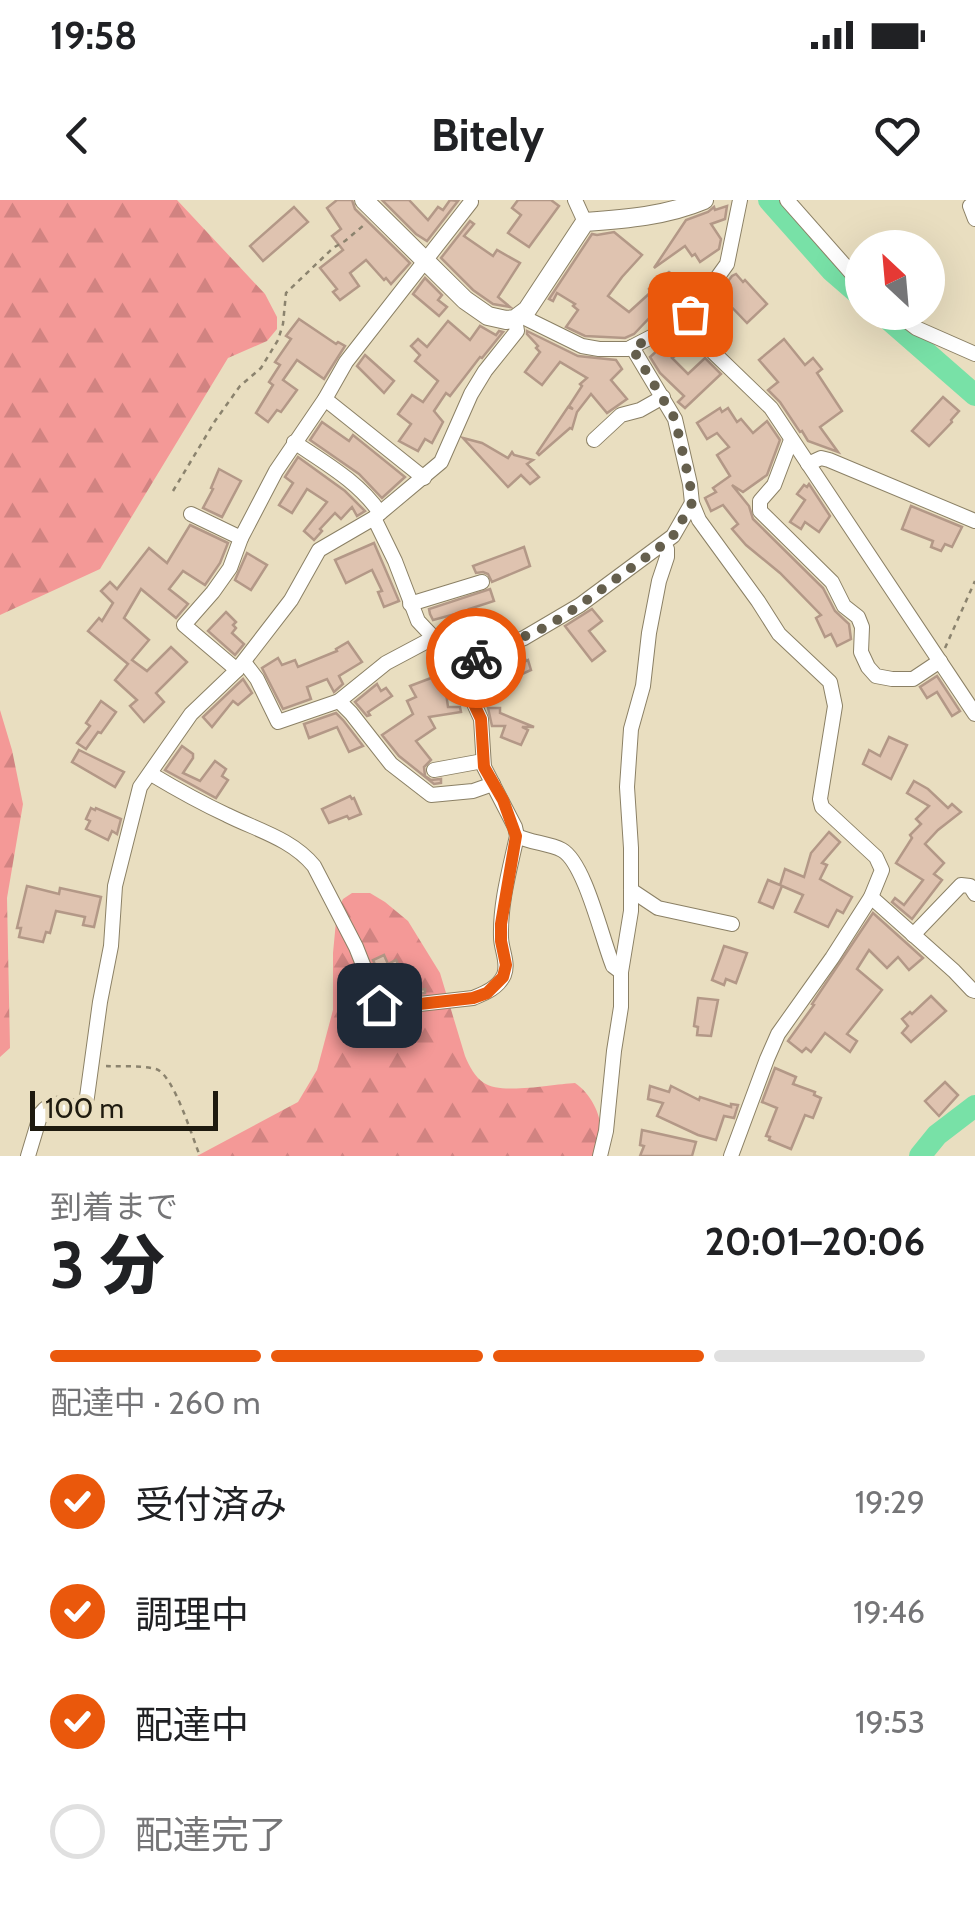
<!DOCTYPE html>
<html lang="ja">
<meta charset="utf-8">
<style>
body{margin:0;font-family:Cabin,"Noto Sans JP",sans-serif;background:#f2f2f2;color:#202124;height:100vh;display:flex;flex-direction:column;font-size:38px;white-space:nowrap}
*{box-sizing:border-box;margin:0}
p{font-size:32px;color:#757577}
.icon{flex:none;width:55px;height:55px;fill:none;stroke:currentColor;stroke-width:2;stroke-linecap:round;stroke-linejoin:round}
.map{position:relative;height:956px;overflow:hidden}
.drawer{display:flex;flex-direction:column;background:#fff;flex:1}
.drawer>*{flex:none}
.needle{width:65px;rotate:334deg}
.controls{position:absolute;left:845px;top:30px;display:grid;gap:20px}
.controls a{display:grid;place-items:center;width:100px;height:100px;border-radius:50%;background:#fff;box-shadow:0 10px 40px #0002;font-size:50px}
.scale{position:absolute;left:30px;bottom:25px;width:188px;box-sizing:border-box;padding-left:10px;border:5px solid #1e1a0f;border-top:0;font-size:28px;line-height:35px;white-space:nowrap;color:#1e1a0f;-webkit-text-stroke:8px #e9dec0;paint-order:stroke}
.pin{position:absolute;display:grid;place-items:center;width:85px;height:85px;color:#fff;margin:-42px;border-radius:20px;box-shadow:0 5px 15px #0006}
.courier{position:absolute;display:grid;place-items:center;width:100px;height:100px;margin:-50px;border:8px solid #ea580c;border-radius:50%;background:#fff;color:#222;box-shadow:0 2px 12px #0007}
.overview em{font-style:normal;font-weight:800}
.overview div{display:flex;flex-direction:column-reverse}
.overview{display:flex;align-items:center;justify-content:space-between;height:170px;padding:0 50px}
h1{font-size:65px;font-weight:800;line-height:75px}
.bar{display:grid;grid-template-columns:repeat(4,1fr);gap:15px 10px;align-content:center;height:120px;padding:0 50px}
.bar i{height:12px;border-radius:8px;background:#e0e0e0}
.bar .selected{background:#ea580c}
.bar p{grid-column:span 4}
ol{padding:0 50px;list-style:none}
li{display:flex;align-items:center;gap:30px;height:110px}
li p{margin-inline-start:auto}
li .icon{padding:10px;border-radius:50%;background:#ea580c;color:#fff;stroke-width:4}
li:last-child{color:#757577}
li i{width:55px;height:55px;border:5px solid #e0e0e0;border-radius:50%}
.status{display:flex;justify-content:space-between;align-items:center;height:70px;padding:0 50px;background:#fff;direction:ltr}
.status svg{height:28px;fill:currentColor}
header{display:flex;justify-content:space-between;align-items:center;height:130px;padding:0 50px;background:#fff;font-size:45px;font-weight:800}
.map>svg:first-child{display:block}
.forest{fill:url(#forest-firs)}
.lines{fill:none;stroke-linecap:round;stroke-linejoin:round}
.river{stroke:#78e1a7;stroke-width:22}
.building{fill:#dfc3b0;stroke:#b39887;stroke-width:2.5}
.minor-casing{stroke:#8b8065;stroke-width:16}
.major-casing{stroke:#8b8065;stroke-width:20}
.path{stroke:#8b836e;stroke-width:2.5;stroke-dasharray:5 5;stroke-linecap:butt}
.minor{stroke:#fff;stroke-width:14}
.major{stroke:#fff;stroke-width:18}
.done{stroke:#655f4d;stroke-width:10;stroke-dasharray:0 18}
.route{stroke:#ea580c;stroke-width:12}
</style>
<div class="status"><b>19:58</b><svg viewBox="0 0 49 12"><path d="M0 12V9h3v3zM5 12V6h3v6zM10 12V3h3v9zM15 12V0h3v12zM26 1h20v11H26zM47 4h2v5h-2z"/></svg></div>
<header><svg class="icon" aria-label="back" viewBox="0 0 24 24"><path d="M15 5l-7 7 7 7"/></svg>Bitely<svg class="icon" aria-label="heart" viewBox="0 0 24 24"><path d="M12 20l-8-8c-3-5 5-10 8-4 3-6 11-1 8 4z"/></svg></header>
<div class="map">
<svg width="975" height="956" viewBox="0 0 975 956">
<defs>
<pattern id="forest-firs" width="22" height="20" patternUnits="userSpaceOnUse" patternTransform="scale(2.5)"><rect width="22" height="20" fill="#f49997"/><path d="M5 1l3.5 6h-7zM16 11l3.5 6h-7z" fill="#d18381"/></pattern>
</defs>
<rect width="100%" height="100%" fill="#e9dec0"/>
<!-- forest -->
<g class="forest">
<polygon points="0,0 177,0 265,94 277,117 277,129 267,141 228,158 100,369 0,415"/>
<polygon points="0,510 12,550 23,604 7,698 10,848 0,857"/>
<path d="M352,693H370L385,702L408,721L440,773L465,856C469,866 475,877 484,883C502,895 553,884 575,883C590,893 601,913 601,932C601,939 596,949 594,956H197L298,902L317,870L333,810V753L337,711L343,699Z"/>
</g>
<g class="lines">
<!-- river -->
<g class="river">
<polyline points="769,0 832,71 862,97"/>
<polyline points="880,112 975,195"/>
<polyline points="920,956 937,935 975,906"/>
</g>
</g>
<!-- building -->
<g class="building">
<polygon points="337,0 352,0 355,9 410,63 391,84 386,78 384,80 366,60 350,73 359,86 340,100 333,92 337,89 320,68 343,50 332,36 341,29 327,8"/>
<polygon points="382,0 409,0 428,20 438,7 443,10 450,0 458,1 427,41 416,34"/>
<polygon points="518,0 551,0 559,6 529,47 508,33 521,15 512,8"/>
<polygon points="727,6 725,19 711,24 721,39 719,49 700,62 695,54 692,56 685,46 654,68 686,20 708,12 714,7 715,10"/>
<polygon points="294,7 308,22 263,61 250,46"/>
<polygon points="470,21 474,24 464,36 493,56 497,50 520,63 498,97 510,107 493,104 473,90 441,58"/>
<polygon points="614,32 642,55 622,77 608,96 629,112 651,92 649,89 658,82 657,81 669,72 695,90 686,103 676,96 658,109 634,134 625,138 585,136 566,127 578,110 573,106 575,104 557,93 553,101 549,99 592,34 597,35"/>
<polygon points="736,74 743,82 745,80 767,104 747,123 722,97 712,109 709,106 732,76"/>
<polygon points="425,78 442,95 438,100 447,107 439,116 413,94"/>
<polygon points="299,119 336,144 338,142 345,146 324,179 297,160 283,180 297,190 281,212 277,210 268,222 256,213 273,185 269,182 280,165 275,162 291,139 286,136"/>
<polygon points="448,121 470,140 480,126 496,135 499,131 503,132 482,158 480,157 450,196 446,193 434,211 443,222 432,243 425,239 418,251 399,241 411,224 398,214 412,195 423,202 438,181 415,161 420,155 411,146 418,139 427,147"/>
<polygon points="527,131 578,156 616,160 622,169 611,180 627,199 607,213 591,194 577,212 572,229 570,228 539,255 537,253 568,207 573,209 569,206 582,186 580,184 587,178 560,162 542,185 525,172 540,152 536,148 538,146 527,134"/>
<polygon points="683,132 692,145 672,158 688,174 705,158 721,174 685,208 678,202 684,196 660,173 650,157 659,149 657,146"/>
<polygon points="784,139 805,165 813,158 822,169 817,173 842,211 820,227 838,252 808,241 802,231 800,232 780,202 768,190 778,182 759,160"/>
<polygon points="365,155 394,181 384,193 357,166"/>
<polygon points="943,197 959,211 951,220 952,222 929,246 912,231"/>
<polygon points="720,208 722,212 728,208 737,222 741,219 753,233 767,221 780,240 767,275 743,292 732,285 749,306 753,319 823,388 835,411 849,424 851,439 837,446 831,434 825,437 816,418 821,415 780,373 746,345 732,329 738,324 723,305 711,311 705,298 716,292 713,288 730,276 717,255 729,247 717,233 707,239 697,223"/>
<polygon points="322,222 349,241 353,235 405,277 382,298 359,274 310,240"/>
<polygon points="463,238 482,243 508,258 512,252 514,255 533,260 527,264 539,277 530,284 521,275 508,287"/>
<polygon points="298,257 345,291 365,311 357,316 352,307 341,319 335,313 320,329 322,331 314,340 304,331 327,302 307,289 292,313 279,305 293,283 285,277"/>
<polygon points="219,269 241,281 222,317 203,308 213,289 211,288"/>
<polygon points="809,284 830,316 819,332 805,322 801,329 790,322 805,300 797,294 804,285 807,287"/>
<polygon points="911,306 962,327 952,347 945,344 941,351 931,347 933,341 902,329"/>
<polygon points="190,325 228,343 220,363 205,385 183,371 169,389 188,404 176,418 141,389 124,418 149,440 132,460 147,471 171,447 187,462 156,493 164,502 144,522 130,506 137,500 115,480 128,464 88,431 99,418 102,421 113,403 101,391 110,382 117,389 149,348 167,363"/>
<polygon points="374,343 399,401 384,407 378,392 382,391 372,370 346,383 335,360"/>
<polygon points="524,347 530,366 492,382 488,374 483,372 476,373 473,366"/>
<polygon points="247,353 267,365 251,390 235,380"/>
<polygon points="490,389 494,401 469,409 472,417 462,421 459,413 433,420 430,414 429,409"/>
<polygon points="592,409 602,421 589,431 605,451 592,461 565,426"/>
<polygon points="226,412 236,422 233,425 236,428 232,433 244,444 235,455 208,431"/>
<polygon points="348,442 362,462 339,476 343,484 334,492 327,479 307,487 311,499 283,509 262,468 278,458 282,465 295,460 298,467 337,451 336,449"/>
<polygon points="523,454 526,461 528,460 531,470 493,487 486,470"/>
<polygon points="447,472 453,490 446,493 448,507 460,507 461,512 429,517 435,528 416,541 431,560 424,567 425,576 431,580 441,579 441,583 434,584 399,556 382,535 413,514 407,501 416,497 410,486"/>
<polygon points="937,476 960,511 952,516 937,492 927,498 920,487"/>
<polygon points="243,479 252,493 238,505 233,501 212,527 203,517"/>
<polygon points="377,484 381,491 386,488 392,496 368,512 370,515 367,516 355,502"/>
<polygon points="101,501 116,512 101,533 98,532 86,549 77,543 90,526 86,523"/>
<polygon points="488,508 500,508 500,513 534,527 522,527 528,530 521,545 501,537 505,526 492,526"/>
<polygon points="336,513 343,520 363,546 349,552 337,527 309,538 304,524"/>
<polygon points="889,537 907,545 891,579 863,564 869,550 880,556"/>
<polygon points="182,546 193,554 193,558 183,573 200,581 215,561 226,569 222,576 228,580 216,598 165,570"/>
<polygon points="79,550 124,572 115,587 72,562"/>
<polygon points="914,581 928,589 948,608 952,604 961,612 938,630 925,644 944,663 934,674 942,680 912,719 892,702 895,698 904,705 923,680 896,663 912,638 910,635 921,624 916,619 929,606 907,593"/>
<polygon points="350,596 352,599 354,598 361,614 349,619 347,616 329,623 322,609"/>
<polygon points="91,608 95,610 96,608 121,619 117,634 112,631 108,640 86,629 90,621 86,619"/>
<polygon points="829,632 840,642 822,663 827,665 820,679 852,697 843,713 837,710 828,727 795,712 803,695 782,686 773,708 759,702 768,680 780,685 785,669 804,677 811,653"/>
<polygon points="27,686 59,694 60,688 101,697 94,727 83,725 85,717 56,711 50,733 46,732 43,742 19,737 21,728 17,728"/>
<polygon points="873,713 923,758 909,770 898,757 887,768 869,750 857,769 882,790 847,834 857,841 850,852 825,833 811,852 806,848 802,852 788,841 814,805 812,804"/>
<polygon points="724,746 747,753 736,783 726,779 724,785 712,780"/>
<polygon points="384,755 388,764 396,760 411,790 425,789 425,793 390,797 373,760"/>
<polygon points="931,796 946,811 911,842 902,833 908,826 902,819 910,812 912,814"/>
<polygon points="698,798 718,800 711,836 697,835 698,827 694,826"/>
<polygon points="775,868 796,877 793,884 815,892 814,895 821,898 813,918 805,915 791,949 769,940 770,937 766,936 777,908 762,902"/>
<polygon points="945,882 958,895 939,916 925,901"/>
<polygon points="650,886 669,892 671,886 699,900 700,897 731,907 731,904 738,905 734,918 724,916 716,940 698,935 657,916 663,903 648,899"/>
<polygon points="642,930 696,942 692,956 640,956 644,946 640,945"/>
</g>
<g class="lines">
<defs>
<g id="minor">
<polyline points="575,0 585,22"/>
<polyline points="787,0 862,85"/>
<polyline points="975,4 970,6 975,19"/>
<polyline points="895,112 916,128 975,154"/>
<polyline points="521,116 582,146 599,149 628,149 676,124 691,114 727,64 740,0"/>
<polyline points="686,119 714,153 771,208 975,514"/>
<polyline points="632,147 675,219 690,284 692,303 699,320 758,401 779,434 830,482 835,506 820,599 822,607 876,657 882,670 871,697 832,758 778,834 767,859 731,956"/>
<polyline points="325,199 424,278"/>
<polyline points="594,240 621,215 640,210 663,197"/>
<polyline points="791,240 774,285 760,301 760,311 832,382 844,406 858,417 862,427 861,452 868,467 876,476 892,479 913,479 940,461"/>
<path d="M294,242C325,263 359,282 380,313"/>
<polyline points="808,264 821,258 829,260 975,321"/>
<polyline points="191,314 241,338"/>
<polyline points="410,404 482,382"/>
<polyline points="244,462 257,479 278,522 339,501 351,513 391,564 431,595 473,591 493,584"/>
<polyline points="457,466 524,438 580,405 673,336 692,303"/>
<polyline points="237,470 184,425 213,392 230,368 241,338 276,271 325,199 346,162 471,2"/>
<polyline points="339,501 386,463 433,438"/>
<polyline points="434,570 483,561"/>
<path d="M151,574C176,589 201,603 227,615C257,630 292,639 314,666L356,747L379,805L384,808L473,798C485,793 498,788 504,775C509,763 501,749 501,737C500,703 510,668 517,636L515,627L484,567L481,519L453,458L418,421L395,361L374,318"/>
<path d="M517,636C531,643 549,643 562,650C585,663 602,739 613,766L621,772"/>
<polyline points="631,690 658,708 732,724"/>
<polyline points="871,697 954,771 972,790 975,791"/>
<polyline points="913,735 961,685 970,686 975,694"/>
<path d="M28,956L41,913C57,893 66,913 85,904L87,897L100,802L111,746L115,686L140,587L191,514L237,470L291,400L319,350L374,318L441,262L471,194L485,171L517,131L515,119"/>
<polyline points="600,956 606,931 614,851 621,807 621,772 631,711 631,648 627,587 631,529 643,486 649,433 659,381 667,357 667,349 664,344"/>
</g>
<path id="major" d="M364,0L465,100L488,116L506,120L515,119L527,110L585,22C626,19 666,16 704,0"/>
</defs>
<!-- minor casing -->
<use href="#minor" class="minor-casing"/>
<!-- major casing -->
<use href="#major" class="major-casing"/>
<!-- path -->
<g class="path">
<polyline points="173,291 215,221 240,186 261,168 278,140 283,124 286,93 333,48 345,41 364,25"/>
<polyline points="945,448 975,381"/>
<path d="M106,866C122,867 141,865 156,869C174,875 192,937 200,956"/>
</g>
<!-- minor -->
<use href="#minor" class="minor"/>
<!-- major -->
<use href="#major" class="major"/>
</g>
<g class="lines">
<!-- done -->
<polyline class="done" points="476,458 548,426 580,405 664,344 673,336 692,303 690,284 675,219 632,148 686,119 690,114"/>
<!-- route -->
<polyline class="route" points="379,805 384,808 473,798 487,793 503,777 506,765 501,741 501,724 516,636 503,600 484,567 481,519 456,466 476,458"/>
</g>
</svg>
<div class="controls">
<a><svg class="needle" viewBox="-14 -14 28 28"><path d="M0-13l5 13h-10z" fill="#e53935"/><path d="M0 13l5-13h-10z" fill="#757577"/></svg></a>
</div>
<div class="scale">100 m</div>
<div class="pin" style="left:690px;top:114px;background:#ea580c"><svg class="icon" aria-label="bag" viewBox="0 0 24 24"><path d="M5 8h14l-1 12H6zM9 8a3 3 0 0 1 6 0"/></svg></div>
<div class="pin" style="left:379px;top:805px;background:#1f2937"><svg class="icon" aria-label="home" viewBox="0 0 24 24"><path d="M3 11l9-7 9 7M6 9v11h12V9"/></svg></div>
<div class="courier" style="left:476px;top:458px"><svg class="icon" aria-label="bike" viewBox="0 0 24 24"><circle cx="6" cy="16" r="4"/><circle cx="18" cy="16" r="4"/><path d="M6 16l4-8h5l3 8M10 8l3 8H6M13 5h3"/></svg></div>
</div>
<section class="drawer">
<div class="overview"><div><h1>3 分</h1><p>到着まで</p></div><em>20:01–20:06</em></div>
<div class="bar"><i class="selected"></i><i class="selected"></i><i class="selected"></i><i></i><p>配達中 · 260 m</p></div>
<ol>
<li><svg class="icon" aria-label="check" viewBox="0 0 24 24"><path d="M5 12l5 5 9-10"/></svg>受付済み<p>19:29</p></li>
<li><svg class="icon" aria-label="check" viewBox="0 0 24 24"><path d="M5 12l5 5 9-10"/></svg>調理中<p>19:46</p></li>
<li><svg class="icon" aria-label="check" viewBox="0 0 24 24"><path d="M5 12l5 5 9-10"/></svg>配達中<p>19:53</p></li>
<li><i></i>配達完了</li>
</ol>
</section>
